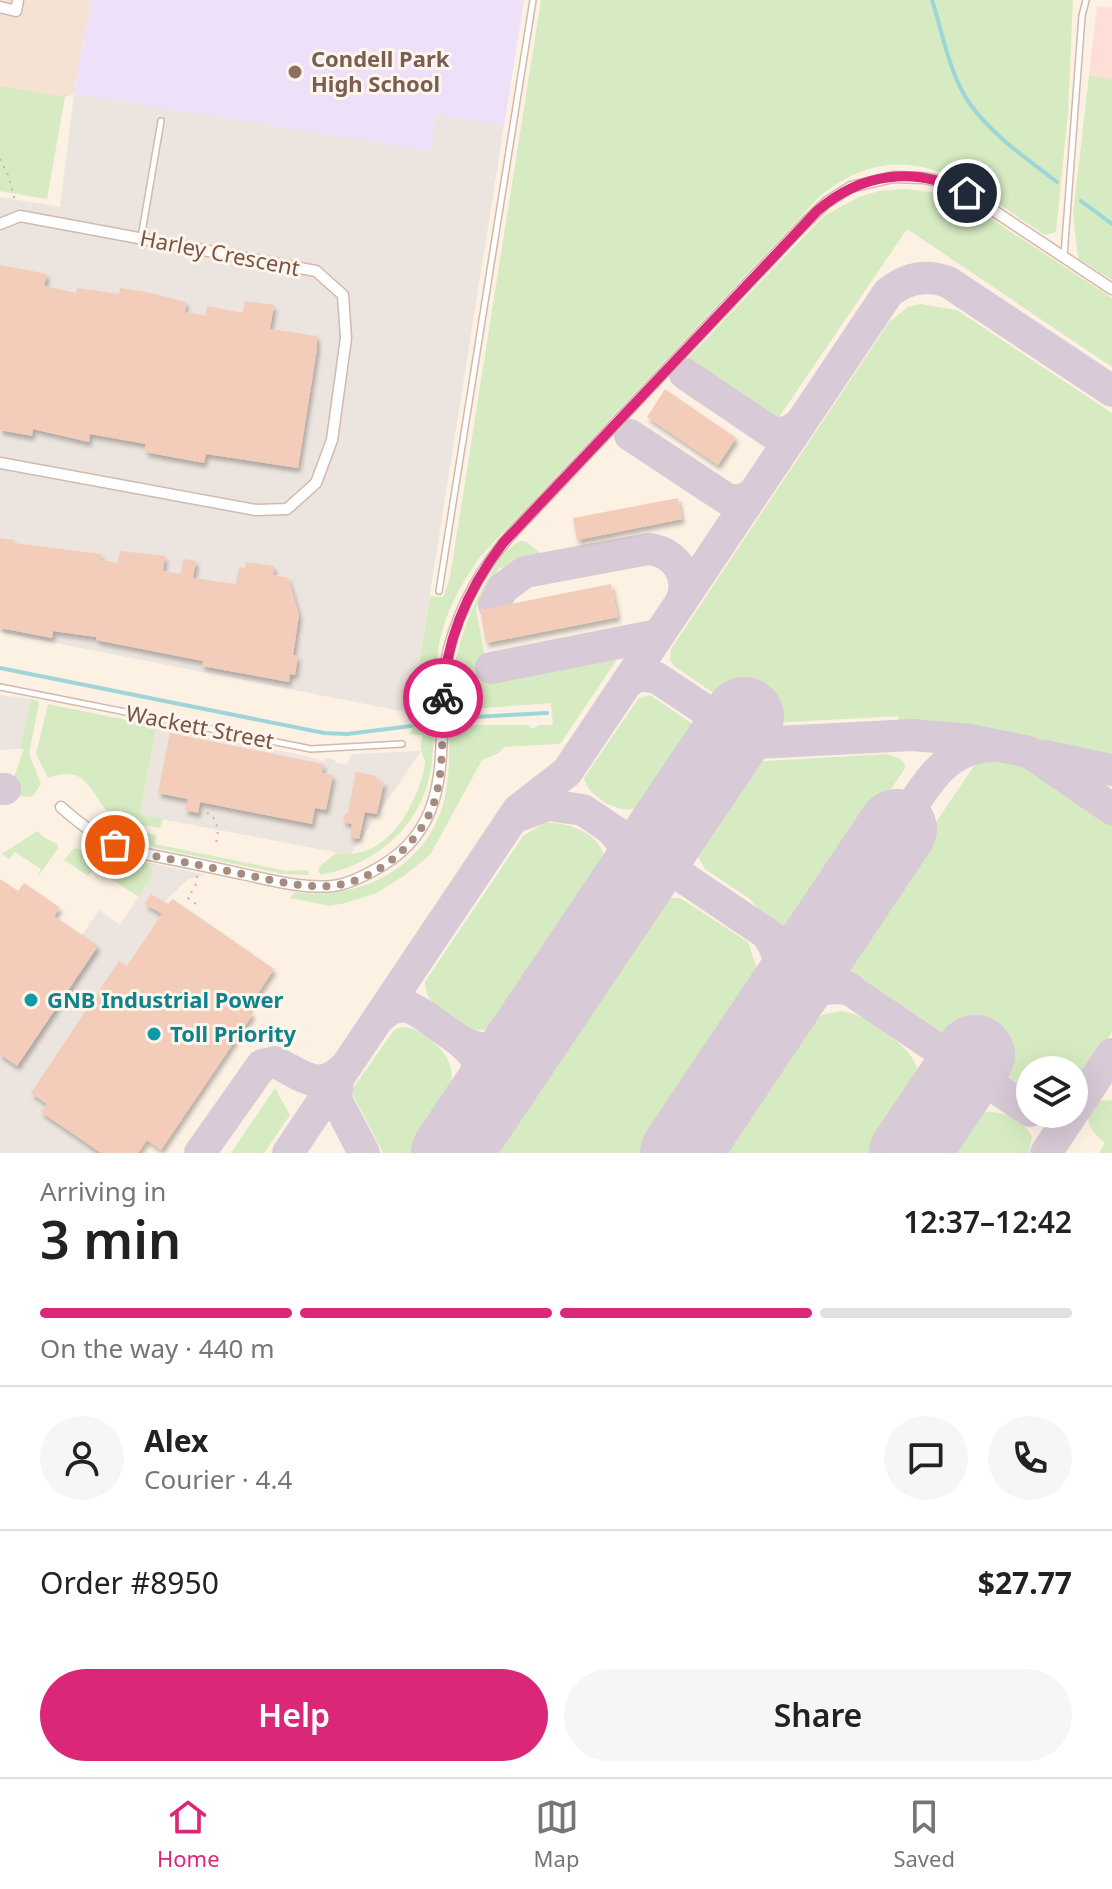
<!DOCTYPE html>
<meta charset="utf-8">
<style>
body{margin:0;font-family:"Noto Sans",sans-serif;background:#f6f6f6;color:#222;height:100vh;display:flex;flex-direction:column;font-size:30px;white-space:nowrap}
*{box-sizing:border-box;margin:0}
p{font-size:26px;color:#767676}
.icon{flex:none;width:44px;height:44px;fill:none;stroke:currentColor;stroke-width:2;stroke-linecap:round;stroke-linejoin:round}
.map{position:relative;height:1153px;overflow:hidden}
.sheet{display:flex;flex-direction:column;background:#fff;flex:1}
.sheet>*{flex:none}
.tools{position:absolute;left:1016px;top:1056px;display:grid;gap:16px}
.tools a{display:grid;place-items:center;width:72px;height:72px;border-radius:50%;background:#fff;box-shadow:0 8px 32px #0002;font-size:40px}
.pin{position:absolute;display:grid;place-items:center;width:68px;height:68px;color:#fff;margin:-34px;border:4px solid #fff;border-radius:50%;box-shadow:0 2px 8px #0007}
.courier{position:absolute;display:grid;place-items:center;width:80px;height:80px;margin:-40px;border:6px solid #db2777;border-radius:50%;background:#fff;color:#222;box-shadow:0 2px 10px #0007}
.summary em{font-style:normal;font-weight:600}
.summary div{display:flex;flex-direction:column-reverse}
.summary{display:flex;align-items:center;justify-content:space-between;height:136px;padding:0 40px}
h1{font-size:52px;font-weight:600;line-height:60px}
.bar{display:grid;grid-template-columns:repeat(4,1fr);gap:12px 8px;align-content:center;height:96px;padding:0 40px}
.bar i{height:10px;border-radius:6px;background:#e0e0e0}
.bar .current{background:#db2777}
.bar p{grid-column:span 4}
.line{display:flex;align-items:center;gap:20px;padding:0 40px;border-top:2px solid #e0e0e0}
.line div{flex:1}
.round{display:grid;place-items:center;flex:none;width:84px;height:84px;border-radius:42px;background:#f6f6f6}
.primary-button{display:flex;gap:16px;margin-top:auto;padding:16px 40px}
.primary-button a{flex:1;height:92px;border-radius:48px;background:#db2777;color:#fff;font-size:32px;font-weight:600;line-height:92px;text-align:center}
.primary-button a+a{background:#f6f6f6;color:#222}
.dock{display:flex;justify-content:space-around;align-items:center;height:112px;border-top:2px solid #e0e0e0;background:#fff;font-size:22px;color:#767676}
.dock a{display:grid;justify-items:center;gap:4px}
.dock .current{color:#db2777}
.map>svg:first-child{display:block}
.residential{fill:#f5e2d2}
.commercial{fill:#fedfd7}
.industrial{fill:#ece4de}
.education{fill:#eee0f9}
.green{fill:#d6ebc1;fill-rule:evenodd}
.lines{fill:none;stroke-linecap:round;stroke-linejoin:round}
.stream{stroke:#9dd5d9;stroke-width:4}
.taxiway{stroke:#d8cad6;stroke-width:32}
.runway{stroke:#d8cad6;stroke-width:80}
.building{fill:#f3ccba;filter:url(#shadow)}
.service-casing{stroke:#d1baac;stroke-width:8}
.minor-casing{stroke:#d1baac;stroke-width:13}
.path{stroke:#d8af9d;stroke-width:2;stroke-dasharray:2 6;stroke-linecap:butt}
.service{stroke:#fff;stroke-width:5}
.minor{stroke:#fff;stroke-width:10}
.done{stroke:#a58c7f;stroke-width:8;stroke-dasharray:0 14.4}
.route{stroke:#db2777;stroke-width:10}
.education-dot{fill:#8d6e63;stroke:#fff5eb;stroke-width:3}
.culture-dot{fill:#0f9aa8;stroke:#fff5eb;stroke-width:3}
.labels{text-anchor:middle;stroke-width:6;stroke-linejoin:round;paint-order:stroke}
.education-label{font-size:22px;font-weight:bold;fill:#785e54;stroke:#fff5eb;text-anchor:start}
.street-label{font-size:22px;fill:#765548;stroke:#fff5eb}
.culture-label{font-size:22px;font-weight:bold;fill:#0d838f;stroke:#fff5eb;text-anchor:start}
</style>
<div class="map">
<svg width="1112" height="1153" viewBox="0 0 1112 1153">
<defs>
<filter id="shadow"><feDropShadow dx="2.5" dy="4.5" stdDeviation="2" flood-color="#0004"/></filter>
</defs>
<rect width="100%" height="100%" fill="#fdf1e4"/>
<!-- residential -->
<polygon class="residential" points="0,0 91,0 74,94 65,97 0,86"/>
<!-- commercial -->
<polygon class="commercial" points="1097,6 1112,8 1112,79 1089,75"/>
<!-- industrial -->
<g class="industrial">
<polygon points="74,94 431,151 436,114 504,126 411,713 0,632 0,197 60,207"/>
<polygon points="0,695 31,699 20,749 0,750"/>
<polygon points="157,728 307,756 324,762 325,758 335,760 335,762 347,765 352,754 421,751 350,855 140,815"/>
<polygon points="146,862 206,875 187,880 165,901 169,903 173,899 274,969 253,1000 240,1005 253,1014 161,1150 147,1140 138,1153 0,1153 0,879 18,891 24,883 60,908 54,916 82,935 99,910 120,925 146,886 150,867"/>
</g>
<!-- education -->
<polygon class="education" points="91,0 524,0 504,126 436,114 431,151 74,94"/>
<!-- green -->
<g class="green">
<path d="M541,0H1073L1068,113L1056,232L1045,235C970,186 907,127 820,196L480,557C461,584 445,612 439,645C431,683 436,722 432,761C426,822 379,864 321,875L318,870L321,865L336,853C386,862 416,808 425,765C426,757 421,755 421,748C420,744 422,739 423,735L408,734L411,732L420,703L414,695L430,596L443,597L450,577Z"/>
<polygon points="1089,75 1112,79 1112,280 1078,258 1073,215"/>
<polygon points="0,86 65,97 47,199 0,191"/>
<polygon points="905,189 938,193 967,203 1112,298 1112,367 907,229 775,423 767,423 681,365 824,216 859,197 879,191"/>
<polygon points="921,304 957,310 1112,413 1112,760 923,720 899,720 898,716 773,723 775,718 733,686 722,699 674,666 670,660 671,649 889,322 908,307"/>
<path d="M521,541L527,542L541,554L533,563L499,568L476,608L488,673L616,650L618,658L560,744L504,747L499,753L482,760L430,855L405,875L377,893L345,903L330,906L290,898L295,892C363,902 434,863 446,791C452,756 447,721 451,686C456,647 469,610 489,577C497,563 506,546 521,541ZM551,703L553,725H540L531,729L529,725H469L473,709Z"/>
<path d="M650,695L691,723L692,733L645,805C626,818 589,800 584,778L638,699Z"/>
<polygon points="31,699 38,701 39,704 29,753 41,784 32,797 9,796 0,800 0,793 9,791 24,749 20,749"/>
<path d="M48,704L157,726L140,814L163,819L160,828C146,825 122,825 111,815C89,794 89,763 48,778L36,754Z"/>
<polygon points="886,754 901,759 906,767 796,929 787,930 762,914 750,899 705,869 698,857 698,843 751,762"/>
<polygon points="1000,755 1017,759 1112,821 1112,1032 1074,1089 1074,1070 1030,1070 1030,1091 846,968 842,961 980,757"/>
<path d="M545,823C571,821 611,838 603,869L495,1027C468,1039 425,1012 425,982L523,836Z"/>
<polygon points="129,829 157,835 155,844 287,871 307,870 309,875 283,874 156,848 140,841 126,830"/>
<polygon points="37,831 45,838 57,844 58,848 37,878 41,869 15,852 9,859 2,854"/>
<polygon points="74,848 146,862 152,870 151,877 139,897 94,868 88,876 64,860"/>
<polygon points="666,898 680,898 748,942 756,966 753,994 646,1153 487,1153 646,918 659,901"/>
<path d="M840,1011C860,1013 874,1024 890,1036C944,1075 912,1110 883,1153H713L791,1036L822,1015Z"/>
<path d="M402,1027C416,1027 423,1034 434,1043C475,1076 435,1123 414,1153H383L351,1091L394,1030Z"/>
<polygon points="275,1088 290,1115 264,1153 231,1153"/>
<path d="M1112,1100V1153H1099L1105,1143C1089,1129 1081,1118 1098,1101Z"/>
<path d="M979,1112C1000,1110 1022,1117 1032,1137L1029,1153H933L959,1120Z"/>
</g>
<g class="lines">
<!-- stream -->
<g class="stream">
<path d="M932,0C943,34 949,74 970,104C993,136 1026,158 1057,182"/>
<polyline points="1081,201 1112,224"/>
<polyline points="0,668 324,733 347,734 411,726"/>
<polyline points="473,717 547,713"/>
</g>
<!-- taxiway -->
<g class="taxiway">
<polyline points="685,374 771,432 786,433 799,425"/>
<polyline points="630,435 727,499 740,501 753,494"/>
<path d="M494,605L503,588L525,572L648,549C675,551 692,576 681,602"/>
<polyline points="491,668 658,635"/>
<polyline points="627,682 641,675 657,678 755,743 913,735 970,740 1029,752 1112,809"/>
<polyline points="1045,756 1112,770"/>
<polyline points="0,789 5,789"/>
<polyline points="521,815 548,805 583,810 1030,1111"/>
<path d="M897,829C922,793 941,748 991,746"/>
<path d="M380,1017L391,1008L407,1006C422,1012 435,1024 449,1033C507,1072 481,1106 450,1153"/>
<path d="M769,1023C788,997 818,985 850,989"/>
<path d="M463,1042C486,1054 510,1050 530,1032L625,890L628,877V858L621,841L612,830"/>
<polyline points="338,1078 336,1099 364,1153"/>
<path d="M712,1104C729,1079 776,1018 781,991C784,971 778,948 765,932"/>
<polyline points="1074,1111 1112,1054"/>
<path d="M200,1153L262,1065L275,1062C302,1075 319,1094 346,1066"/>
<path d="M288,1153L518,810L567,772L888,293C906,278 926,274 948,282L1112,391"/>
<polyline points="1046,1153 1072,1114"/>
</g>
<!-- runway -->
<g class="runway">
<polyline points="451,1153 744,717"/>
<polyline points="680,1153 897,829"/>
<polyline points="909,1153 975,1055"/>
</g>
</g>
<!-- building -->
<g class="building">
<polygon points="0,265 47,274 44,286 76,293 77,288 119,294 120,288 146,292 186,302 185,312 206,316 207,306 243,313 245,301 274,305 270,329 317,336 317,349 298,468 206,454 204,463 145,452 146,444 90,434 89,442 33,429 32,436 0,430"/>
<polygon points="665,389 736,438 718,465 647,417"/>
<polygon points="678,498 682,519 577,540 573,518"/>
<polygon points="0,538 14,540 13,543 101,554 100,560 118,563 120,551 165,556 163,571 181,574 183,559 196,561 193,578 236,584 239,567 245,568 246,562 274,566 273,575 288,578 299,615 293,655 298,656 295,675 290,674 289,682 202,666 203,661 96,640 96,637 53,631 52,638 0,628"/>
<polygon points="611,584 618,617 486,643 480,610"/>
<polygon points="170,733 323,764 322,773 333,775 326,810 315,808 312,824 200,802 198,813 185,810 188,799 158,793"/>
<polygon points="356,772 376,776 375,780 384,782 377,814 365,812 359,839 350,837 352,824 343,822 345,813 348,813"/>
<polygon points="0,879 18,891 24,883 60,908 54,916 98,946 17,1066 0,1054"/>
<polygon points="151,894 168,905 172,899 274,969 247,1010 253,1014 161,1150 147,1140 138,1153 101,1153 41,1112 47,1104 31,1093 119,961 127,966 162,914 145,904"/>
</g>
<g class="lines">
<defs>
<g id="service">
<polyline points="141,238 161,121"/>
<polyline points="1064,256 1082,16 1086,0"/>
<polyline points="439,591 533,0"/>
<polyline points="0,687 311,749 402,744"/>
</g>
<g id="minor">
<polyline points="0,7 16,11 18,0"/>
<polyline points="0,224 20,216 316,271 343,295 346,338 332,440 316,483 287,509 256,510 0,463"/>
<path d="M61,807C84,828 105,842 135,852C171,859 207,866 242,874C272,880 302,889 333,886C350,884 368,874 383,865C465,815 431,726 449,649C461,603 485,562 517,528L803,225L827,202L851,187L893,177L923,178L940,181L967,193L1112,289"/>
</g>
</defs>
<!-- service casing -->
<use href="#service" class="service-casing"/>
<!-- minor casing -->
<use href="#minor" class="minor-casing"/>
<!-- path -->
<g class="path">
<polyline points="0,159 8,175 16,204"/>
<path d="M199,811L211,814C218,825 219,830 216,843"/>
<polyline points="197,876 196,884 188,898 200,907"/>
</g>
<!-- service -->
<use href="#service" class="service"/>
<!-- minor -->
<use href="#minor" class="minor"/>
</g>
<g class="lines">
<!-- done -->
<path class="done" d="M115,845L135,852C169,859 203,866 238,873C268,879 298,888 329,886C376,883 424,841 436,796C444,765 442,730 443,698"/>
<!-- route -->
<path class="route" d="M443,698C445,640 468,589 503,543L817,211C861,173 915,165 967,193"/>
</g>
<!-- markers -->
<circle class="education-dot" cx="295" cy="72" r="8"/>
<g class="culture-dot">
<circle cx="31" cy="1000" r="8"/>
<circle cx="154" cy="1034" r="8"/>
</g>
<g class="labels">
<!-- education labels -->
<g class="education-label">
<text x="311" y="67">Condell Park<tspan x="311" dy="25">High School</tspan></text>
</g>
<!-- street labels -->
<g class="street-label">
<text transform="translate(220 253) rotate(11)" y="8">Harley Crescent</text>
<text transform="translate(200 727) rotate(11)" y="8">Wackett Street</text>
</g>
<!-- culture labels -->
<g class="culture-label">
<text x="47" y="1008">GNB Industrial Power</text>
<text x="170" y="1042">Toll Priority</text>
</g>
</g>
</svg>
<div class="tools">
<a><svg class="icon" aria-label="layers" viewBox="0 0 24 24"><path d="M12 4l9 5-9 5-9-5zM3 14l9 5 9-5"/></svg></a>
</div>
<div class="pin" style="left:115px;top:845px;background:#ea580c"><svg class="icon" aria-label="bag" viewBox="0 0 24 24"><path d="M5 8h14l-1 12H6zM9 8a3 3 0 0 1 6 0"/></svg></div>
<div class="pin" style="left:967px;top:193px;background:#1f2937"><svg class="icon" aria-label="home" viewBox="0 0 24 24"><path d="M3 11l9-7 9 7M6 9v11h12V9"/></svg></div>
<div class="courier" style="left:443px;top:698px"><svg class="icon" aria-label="bike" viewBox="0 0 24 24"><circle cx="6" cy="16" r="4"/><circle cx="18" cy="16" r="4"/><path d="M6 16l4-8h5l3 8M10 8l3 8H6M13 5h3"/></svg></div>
</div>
<section class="sheet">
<div class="summary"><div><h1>3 min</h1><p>Arriving in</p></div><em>12:37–12:42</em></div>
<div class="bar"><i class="current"></i><i class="current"></i><i class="current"></i><i></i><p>On the way · 440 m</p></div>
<div class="line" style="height:144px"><a class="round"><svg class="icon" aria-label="person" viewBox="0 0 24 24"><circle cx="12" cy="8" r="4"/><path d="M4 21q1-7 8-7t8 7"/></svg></a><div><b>Alex</b><p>Courier · 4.4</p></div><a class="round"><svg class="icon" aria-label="chat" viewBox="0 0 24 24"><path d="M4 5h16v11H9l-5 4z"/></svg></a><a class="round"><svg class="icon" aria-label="phone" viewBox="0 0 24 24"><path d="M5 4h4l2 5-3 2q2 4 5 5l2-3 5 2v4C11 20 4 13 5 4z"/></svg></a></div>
<div class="line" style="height:104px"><div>Order #8950</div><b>$27.77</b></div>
<div class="primary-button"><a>Help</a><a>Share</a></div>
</section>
<nav class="dock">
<a class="current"><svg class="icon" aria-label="home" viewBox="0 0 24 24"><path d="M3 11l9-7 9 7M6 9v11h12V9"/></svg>Home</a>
<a><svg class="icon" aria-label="map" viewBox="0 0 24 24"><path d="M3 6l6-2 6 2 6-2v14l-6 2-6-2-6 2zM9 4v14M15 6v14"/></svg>Map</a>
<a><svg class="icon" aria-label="saved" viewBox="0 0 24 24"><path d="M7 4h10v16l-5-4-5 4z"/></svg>Saved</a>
</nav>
